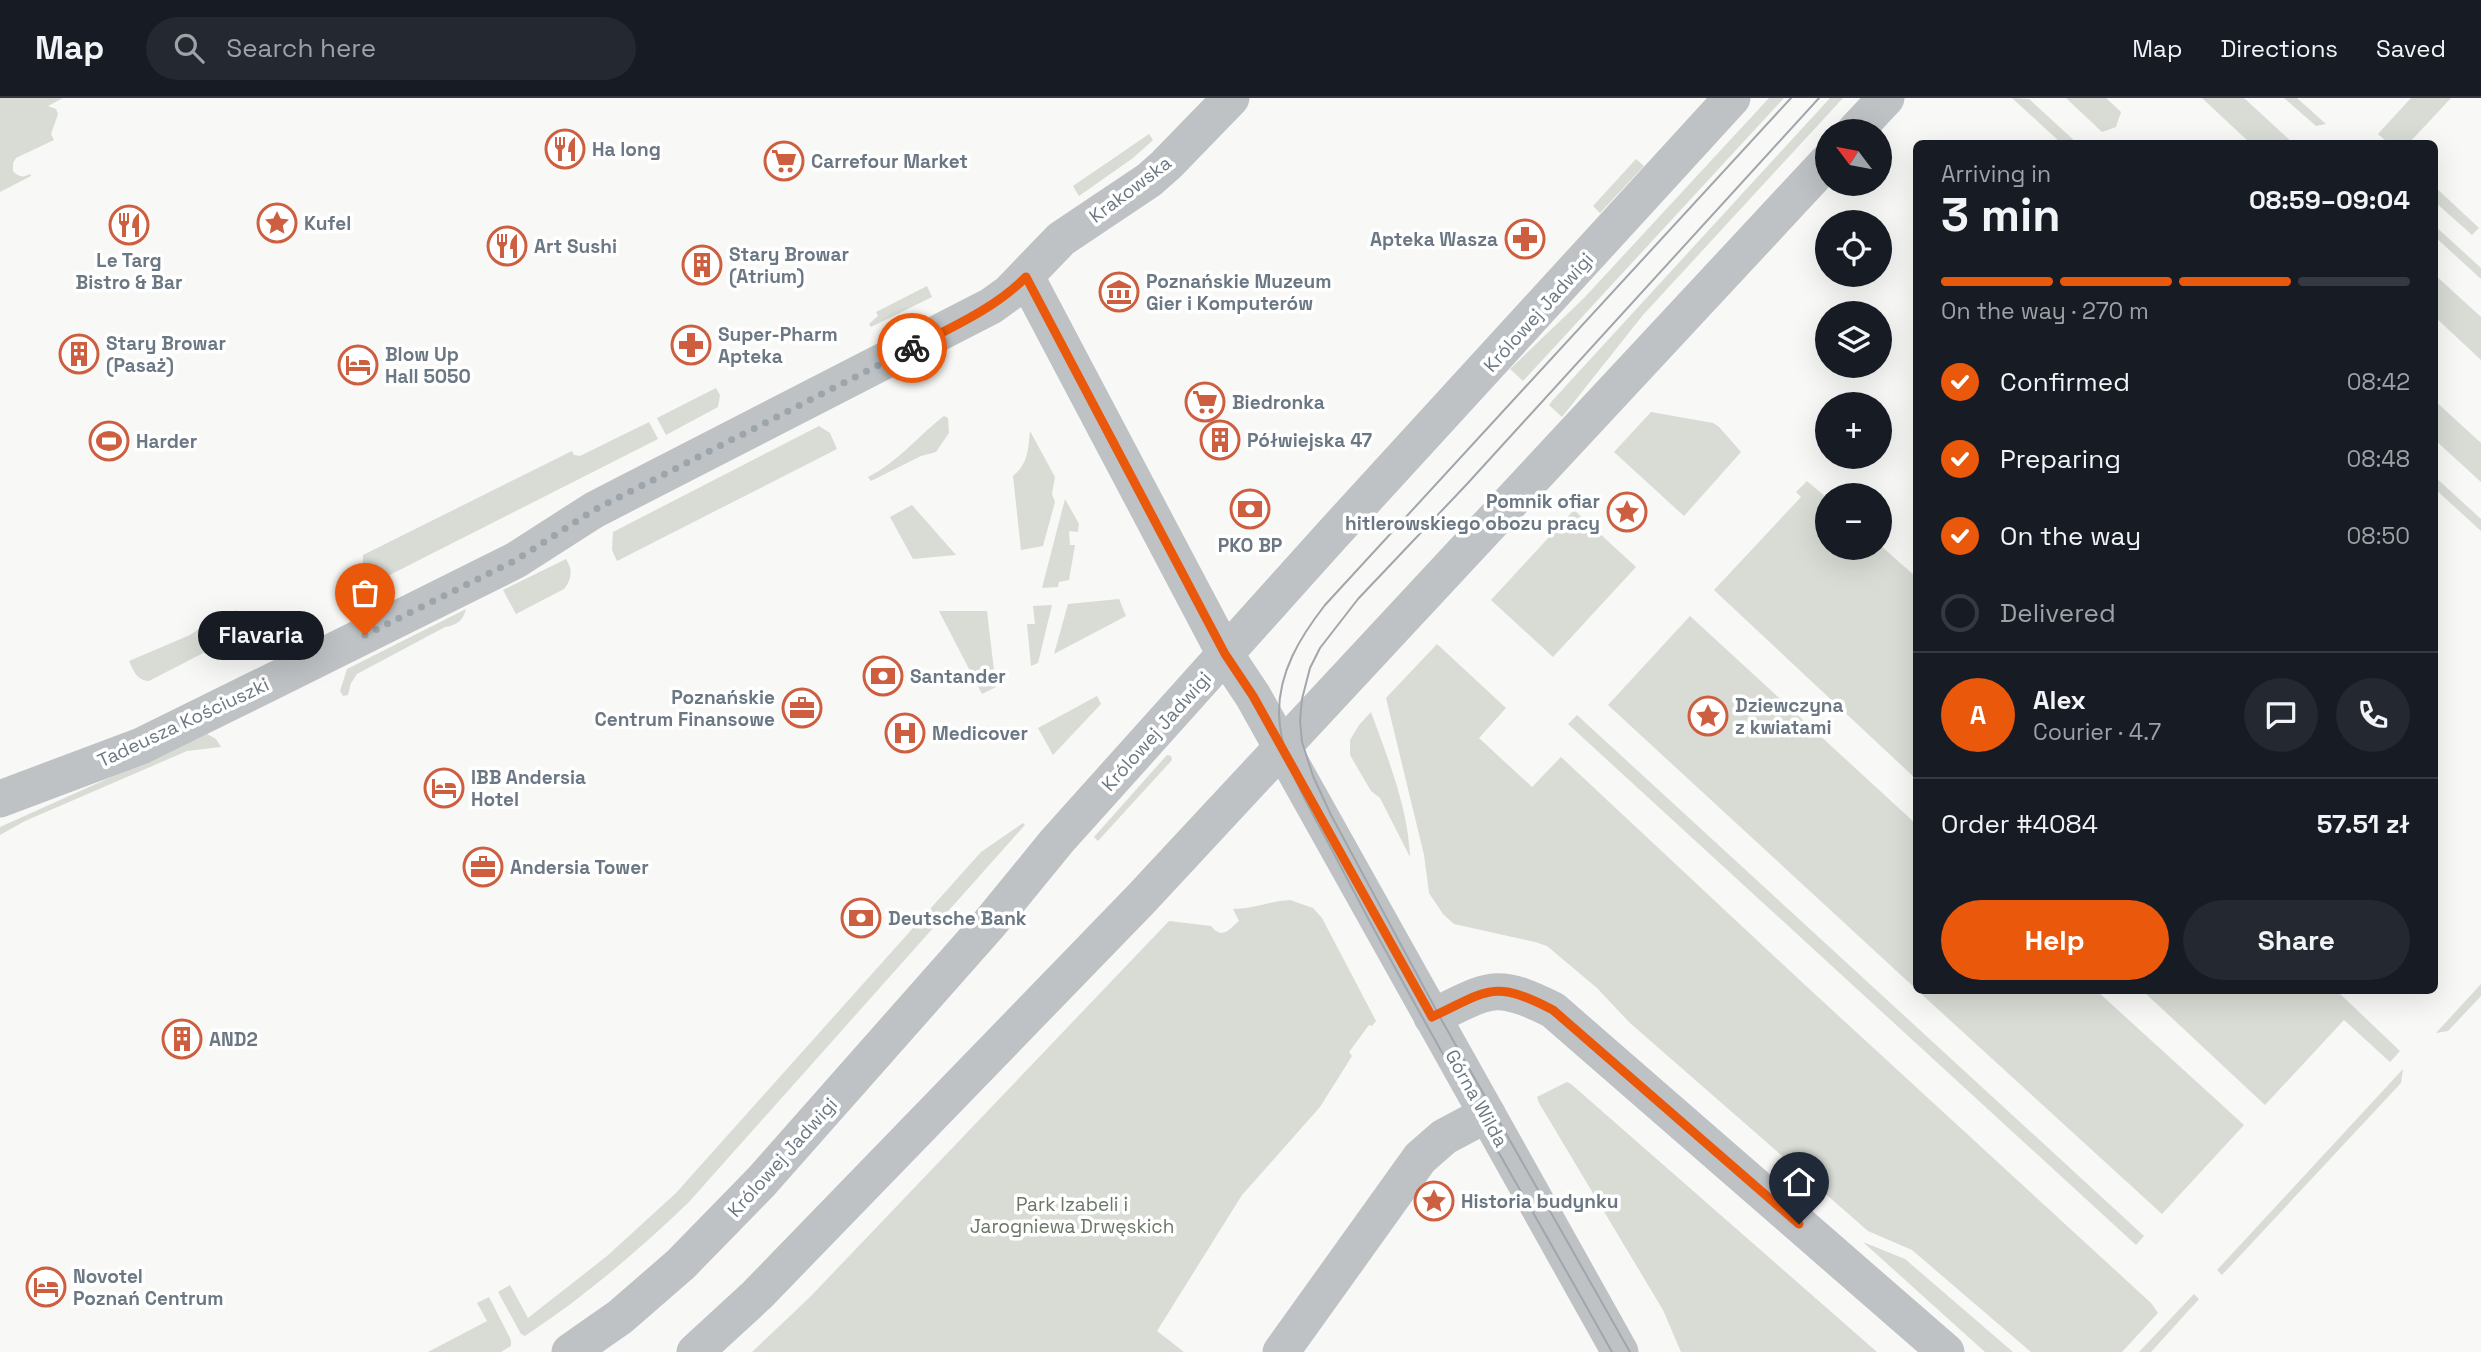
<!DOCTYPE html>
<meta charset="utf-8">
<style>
body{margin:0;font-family:"Space Grotesk",sans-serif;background:#242831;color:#f1f3f6;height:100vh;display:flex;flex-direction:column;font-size:26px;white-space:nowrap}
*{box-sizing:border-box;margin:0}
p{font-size:23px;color:#9ea1a6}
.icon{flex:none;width:38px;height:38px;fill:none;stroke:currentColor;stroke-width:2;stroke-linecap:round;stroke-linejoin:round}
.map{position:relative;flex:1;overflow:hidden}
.details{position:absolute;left:1913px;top:42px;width:525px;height:854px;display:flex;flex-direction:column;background:#171b24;border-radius:10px;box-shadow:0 7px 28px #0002}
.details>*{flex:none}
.needle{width:46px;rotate:302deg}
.buttons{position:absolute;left:1815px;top:21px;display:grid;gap:14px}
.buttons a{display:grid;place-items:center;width:77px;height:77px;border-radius:50%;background:#171b24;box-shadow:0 7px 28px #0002;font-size:35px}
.pin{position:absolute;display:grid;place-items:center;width:60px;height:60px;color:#fff;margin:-72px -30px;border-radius:50% 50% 50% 0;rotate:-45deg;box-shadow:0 0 7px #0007}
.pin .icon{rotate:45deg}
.courier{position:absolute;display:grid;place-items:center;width:70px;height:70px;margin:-35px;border:5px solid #ea580c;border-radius:50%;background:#fff;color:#222;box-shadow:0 2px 9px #0007}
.bubble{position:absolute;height:49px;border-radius:24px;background:#171b24;box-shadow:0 7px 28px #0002;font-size:23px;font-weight:600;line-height:49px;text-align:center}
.overview em{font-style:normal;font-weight:600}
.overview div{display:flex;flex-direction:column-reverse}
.overview{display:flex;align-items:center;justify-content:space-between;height:119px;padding:0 28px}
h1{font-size:46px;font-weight:600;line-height:52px}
.bar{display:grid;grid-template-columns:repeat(4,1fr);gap:10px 7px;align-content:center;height:84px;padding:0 28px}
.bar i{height:9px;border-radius:5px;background:#363941}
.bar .active{background:#ea580c}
.bar p{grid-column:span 4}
.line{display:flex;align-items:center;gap:18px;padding:0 28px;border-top:2px solid #363941}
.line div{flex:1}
.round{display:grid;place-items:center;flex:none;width:74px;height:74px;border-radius:37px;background:#242831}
ol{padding:0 28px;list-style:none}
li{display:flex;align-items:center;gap:21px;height:77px}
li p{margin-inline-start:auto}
li .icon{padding:7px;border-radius:50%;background:#ea580c;color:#fff;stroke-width:4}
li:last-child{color:#9ea1a6}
li i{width:38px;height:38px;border:4px solid #363941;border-radius:50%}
.cta{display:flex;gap:14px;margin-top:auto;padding:14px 28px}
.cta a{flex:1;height:80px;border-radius:42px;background:#ea580c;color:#fff;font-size:28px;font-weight:600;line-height:80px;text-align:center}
.cta a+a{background:#242831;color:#f1f3f6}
header{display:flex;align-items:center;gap:42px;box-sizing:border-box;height:98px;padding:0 35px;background:#171b24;border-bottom:2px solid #363941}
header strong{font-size:33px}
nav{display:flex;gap:38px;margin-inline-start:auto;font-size:24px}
.search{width:490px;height:63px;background:#242831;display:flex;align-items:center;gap:18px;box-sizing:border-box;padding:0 24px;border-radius:38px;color:#9ea1a6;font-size:26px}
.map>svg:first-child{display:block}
.green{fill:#d8dcd5}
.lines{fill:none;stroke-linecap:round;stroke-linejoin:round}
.minor{stroke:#bec2c5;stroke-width:37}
.tram{stroke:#a0a6ab;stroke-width:2}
.done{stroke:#9ca5ab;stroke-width:7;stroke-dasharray:0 12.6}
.route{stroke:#ea580c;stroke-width:9}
.labels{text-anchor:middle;stroke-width:7;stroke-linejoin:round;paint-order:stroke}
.poi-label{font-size:19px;font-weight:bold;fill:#6b7883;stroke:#fff;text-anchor:start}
.street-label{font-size:19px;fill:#6b7883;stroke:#fff}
.park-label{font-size:19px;fill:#687665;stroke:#fff}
</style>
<header>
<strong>Map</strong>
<div class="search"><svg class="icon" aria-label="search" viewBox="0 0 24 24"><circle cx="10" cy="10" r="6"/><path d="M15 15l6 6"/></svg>Search here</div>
<nav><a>Map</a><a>Directions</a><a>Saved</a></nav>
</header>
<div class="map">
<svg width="2481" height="1254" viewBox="0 0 2481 1254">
<rect width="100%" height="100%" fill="#f8f8f6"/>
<!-- green -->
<g class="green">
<path d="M0,0H63L48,8L56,11L58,16L51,36L54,42L16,60L13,65V73C18,79 23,80 30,76L31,78L0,94Z"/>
<polygon points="1769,0 1784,0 1523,283 1510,271 1584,200"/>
<polygon points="1830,0 1843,0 1643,217 1562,319 1549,307 1552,303"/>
<polygon points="2012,0 2029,1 2077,45 2061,45"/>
<polygon points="2066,0 2106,0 2121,14 2116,29 2102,34"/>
<polygon points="2202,0 2244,0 2293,45 2250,45"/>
<polygon points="2284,0 2297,0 2326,26 2316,28"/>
<polygon points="2411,0 2451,0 2409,45 2388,45 2378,36"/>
<polygon points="1149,36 1153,42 1133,60 1079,98 1073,88"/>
<polygon points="1636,61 1644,68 1600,115 1593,108"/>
<polygon points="2434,88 2479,130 2472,137 2434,103"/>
<polygon points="2434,127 2481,170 2481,181 2434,138"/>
<polygon points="2434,176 2481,219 2481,262 2434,218"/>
<polygon points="927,188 932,199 871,229 869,226 878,218 876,214"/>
<polygon points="716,290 720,297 718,309 666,337 657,320"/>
<polygon points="2434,302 2481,345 2481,384 2434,341"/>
<polygon points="1651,314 1713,325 1719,329 1741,354 1684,418 1614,354"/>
<path d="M944,318L948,320L949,335L936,354L921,358L871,383L868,379C898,364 918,338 944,318Z"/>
<polygon points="649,324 658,341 362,491 363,457 572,353 574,357 580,358"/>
<polygon points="819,328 830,335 837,351 617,463 612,452 613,434"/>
<path d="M1030,333L1055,379L1052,396L1055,404L1043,448L1021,452L1013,378C1029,365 1028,350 1030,333Z"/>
<polygon points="2434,378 2481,421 2481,433 2434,390"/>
<polygon points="1807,383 1827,400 1827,450 1880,450 1880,447 1916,479 1916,681 1714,492 1801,399 1796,394"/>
<polygon points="1065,401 1079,426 1078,434 1069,433 1070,447 1075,447 1069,482 1059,484 1058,489 1042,490"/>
<polygon points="912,407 956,457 913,461 890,419"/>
<polygon points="1574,412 1636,469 1553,559 1491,502"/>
<path d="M566,461C573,472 572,481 564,491L516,516L503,492Z"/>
<polygon points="1119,501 1126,518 1054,556 1068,506"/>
<polygon points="1052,507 1038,565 1031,568 1027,526 1035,526 1033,508"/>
<path d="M466,511C463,523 457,527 445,529L357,576L351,585L348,597L343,598L340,593L347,571Z"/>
<path d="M236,512L246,533L149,583C136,582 134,573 129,563L190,537L203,528Z"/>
<polygon points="939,513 987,513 996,589 982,596"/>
<polygon points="1690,518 1916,726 1916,891 1608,607"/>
<polygon points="1437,546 1506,610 1479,640 1532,689 1561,659 1805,887 2151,1205 2158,1215 2122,1254 2031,1254 1912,1152 1868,1133 1630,925 1597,890 1547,848 1535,844 1454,826 1443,816 1429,795 1424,757 1386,600"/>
<polygon points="1097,598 1101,606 1053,657 1038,630"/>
<path d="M1371,614C1388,661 1408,709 1410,759L1380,700L1371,693L1350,657V642L1359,627Z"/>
<polygon points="1577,617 2144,1138 2136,1147 1568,626"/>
<polygon points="207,636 216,641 221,649 187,653 25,723 0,737 0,729"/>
<polygon points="1167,657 1171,658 1172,662 1098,743 1094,739"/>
<path d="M1023,725L1025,727L688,1105C637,1154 584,1199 525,1238L521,1236L498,1194L510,1187L528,1220L607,1158L676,1095L981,754Z"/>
<path d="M1290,802L1313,810L1322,820L1376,923L1372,928L1369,927L1349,954L1352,958L1320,1009L1242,1097L1157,1233L1184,1254H752L810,1199L1169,823L1211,828C1223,843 1230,830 1239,823L1233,811C1253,811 1270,803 1290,802Z"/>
<polygon points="2481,886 2481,898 2448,933 2436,935"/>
<polygon points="1918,893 2097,893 2244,1027 2162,1116"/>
<polygon points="2143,893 2337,893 2400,953 2390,964 2344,922 2265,1007"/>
<polygon points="2403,971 2401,985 2222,1177 2217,1172"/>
<polygon points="1567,984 1571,986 1877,1254 1681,1254 1663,1212 1539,1005 1537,999"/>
<polygon points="1863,1144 1905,1161 2013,1254 1985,1254"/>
<polygon points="2194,1196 2199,1201 2151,1254 2139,1254"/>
<polygon points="489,1199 511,1242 511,1248 501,1254 428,1254 487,1223 477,1205"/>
</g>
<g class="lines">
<!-- minor -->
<g class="minor">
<polyline points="1855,33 1886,0"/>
<polyline points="1026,179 1225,556 1253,598 1620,1254"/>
<polyline points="0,701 141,648 265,587 516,462 594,412 991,208 1009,195 1061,141 1149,82 1166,67 1231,0"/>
<path d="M1432,919C1489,892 1494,882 1553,912L1946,1254"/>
<polyline points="570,1254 620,1219 681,1166 761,1084 990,825 1057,743 1331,438 1732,0"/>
<polyline points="695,1254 757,1197 1140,802 1827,64"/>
<polyline points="1281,1254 1420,1060 1444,1039 1487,1016"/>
</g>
<!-- tram -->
<g class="tram">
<path d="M1612,1254C1531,1109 1446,966 1368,820C1353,792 1338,763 1323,735C1303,699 1281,660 1279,617C1278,575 1300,539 1325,507L1791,0"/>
<polyline points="1630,1254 1441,921 1331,717 1313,678 1302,644 1300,623 1302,601 1310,570 1320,550 1358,501 1467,386 1819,0"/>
</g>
</g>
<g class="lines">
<!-- done -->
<polyline class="done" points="365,537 516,462 594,412 912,250"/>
<!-- route -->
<path class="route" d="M912,250C952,229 994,211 1026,179L1225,556L1253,598L1432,919C1489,892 1493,881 1553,912L1799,1126"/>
</g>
<!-- icons -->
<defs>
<symbol id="restaurant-ring" viewBox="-11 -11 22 22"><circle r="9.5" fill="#fff" stroke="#cd5f40" stroke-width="1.5"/><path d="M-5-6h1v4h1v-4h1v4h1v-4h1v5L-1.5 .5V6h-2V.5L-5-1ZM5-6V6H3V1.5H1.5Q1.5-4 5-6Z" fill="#cd5f40"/></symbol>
<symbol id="supermarket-ring" viewBox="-11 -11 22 22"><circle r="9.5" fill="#fff" stroke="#cd5f40" stroke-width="1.5"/><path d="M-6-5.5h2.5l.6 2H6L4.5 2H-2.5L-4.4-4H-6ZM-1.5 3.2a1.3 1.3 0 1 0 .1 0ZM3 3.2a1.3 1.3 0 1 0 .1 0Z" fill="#cd5f40"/></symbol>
<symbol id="sight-ring" viewBox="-11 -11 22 22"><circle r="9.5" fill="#fff" stroke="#cd5f40" stroke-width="1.5"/><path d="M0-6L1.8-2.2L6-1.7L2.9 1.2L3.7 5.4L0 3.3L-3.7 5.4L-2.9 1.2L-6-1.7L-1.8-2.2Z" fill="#cd5f40"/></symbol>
<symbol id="pharmacy-ring" viewBox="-11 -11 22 22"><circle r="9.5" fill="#fff" stroke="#cd5f40" stroke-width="1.5"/><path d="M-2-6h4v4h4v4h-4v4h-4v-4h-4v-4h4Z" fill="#cd5f40"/></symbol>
<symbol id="building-ring" viewBox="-11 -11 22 22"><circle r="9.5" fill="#fff" stroke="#cd5f40" stroke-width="1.5"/><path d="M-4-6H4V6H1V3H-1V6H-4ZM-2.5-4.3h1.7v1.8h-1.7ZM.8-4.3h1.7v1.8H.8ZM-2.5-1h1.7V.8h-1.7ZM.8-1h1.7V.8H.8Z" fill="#cd5f40"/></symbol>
<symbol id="museum-ring" viewBox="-11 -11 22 22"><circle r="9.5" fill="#fff" stroke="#cd5f40" stroke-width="1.5"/><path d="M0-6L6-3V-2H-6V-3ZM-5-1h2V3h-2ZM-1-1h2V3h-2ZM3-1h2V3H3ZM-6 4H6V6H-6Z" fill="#cd5f40"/></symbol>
<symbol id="hotel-ring" viewBox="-11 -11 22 22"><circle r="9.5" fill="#fff" stroke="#cd5f40" stroke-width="1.5"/><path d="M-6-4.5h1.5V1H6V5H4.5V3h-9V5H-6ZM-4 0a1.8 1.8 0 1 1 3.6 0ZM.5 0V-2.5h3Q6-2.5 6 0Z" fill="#cd5f40"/></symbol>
<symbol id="stadium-ring" viewBox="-11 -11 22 22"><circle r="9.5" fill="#fff" stroke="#cd5f40" stroke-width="1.5"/><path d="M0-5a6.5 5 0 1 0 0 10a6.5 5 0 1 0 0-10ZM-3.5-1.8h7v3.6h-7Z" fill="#cd5f40"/></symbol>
<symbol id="bank-ring" viewBox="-11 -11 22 22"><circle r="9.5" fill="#fff" stroke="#cd5f40" stroke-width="1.5"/><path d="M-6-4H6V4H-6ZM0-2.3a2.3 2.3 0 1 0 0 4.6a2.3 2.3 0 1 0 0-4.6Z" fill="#cd5f40"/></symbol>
<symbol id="office-ring" viewBox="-11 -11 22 22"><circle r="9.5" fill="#fff" stroke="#cd5f40" stroke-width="1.5"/><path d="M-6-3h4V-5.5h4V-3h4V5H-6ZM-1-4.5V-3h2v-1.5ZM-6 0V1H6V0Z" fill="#cd5f40"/></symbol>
<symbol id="hospital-ring" viewBox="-11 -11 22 22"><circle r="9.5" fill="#fff" stroke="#cd5f40" stroke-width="1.5"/><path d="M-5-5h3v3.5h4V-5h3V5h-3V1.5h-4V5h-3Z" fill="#cd5f40"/></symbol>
</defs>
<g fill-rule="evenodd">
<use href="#restaurant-ring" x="543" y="29" width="44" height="44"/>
<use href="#supermarket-ring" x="762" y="41" width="44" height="44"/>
<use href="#sight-ring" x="255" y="103" width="44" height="44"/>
<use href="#restaurant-ring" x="107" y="105" width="44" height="44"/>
<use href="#pharmacy-ring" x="1503" y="119" width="44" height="44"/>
<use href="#restaurant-ring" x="485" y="126" width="44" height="44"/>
<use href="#building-ring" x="680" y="145" width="44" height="44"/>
<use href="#museum-ring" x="1097" y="172" width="44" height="44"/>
<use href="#pharmacy-ring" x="669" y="225" width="44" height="44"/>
<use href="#building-ring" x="57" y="234" width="44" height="44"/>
<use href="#hotel-ring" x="336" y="245" width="44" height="44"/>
<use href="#supermarket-ring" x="1183" y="282" width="44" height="44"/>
<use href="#building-ring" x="1198" y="320" width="44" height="44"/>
<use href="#stadium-ring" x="87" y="321" width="44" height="44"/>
<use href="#bank-ring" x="1228" y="389" width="44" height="44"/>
<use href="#sight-ring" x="1605" y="392" width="44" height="44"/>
<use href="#bank-ring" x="861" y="556" width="44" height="44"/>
<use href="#office-ring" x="780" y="588" width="44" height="44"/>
<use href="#sight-ring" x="1686" y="596" width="44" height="44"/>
<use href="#hospital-ring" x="883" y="613" width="44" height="44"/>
<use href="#hotel-ring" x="422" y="668" width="44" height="44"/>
<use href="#office-ring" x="461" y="747" width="44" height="44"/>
<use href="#bank-ring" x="839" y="798" width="44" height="44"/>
<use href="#building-ring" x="160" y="919" width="44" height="44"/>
<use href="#sight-ring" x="1412" y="1081" width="44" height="44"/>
<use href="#hotel-ring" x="24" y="1167" width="44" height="44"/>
</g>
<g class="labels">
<!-- poi labels -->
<g class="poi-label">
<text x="592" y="58">Ha long</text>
<text x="811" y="70">Carrefour Market</text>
<text x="304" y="132">Kufel</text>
<text x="1498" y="148" text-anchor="end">Apteka Wasza</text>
<text x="534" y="155">Art Sushi</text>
<text x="729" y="163">Stary Browar<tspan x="729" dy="22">(Atrium)</tspan></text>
<text x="129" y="169" text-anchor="middle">Le Targ<tspan x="129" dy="22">Bistro &amp; Bar</tspan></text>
<text x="1146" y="190">Poznańskie Muzeum<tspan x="1146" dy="22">Gier i Komputerów</tspan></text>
<text x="718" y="243">Super-Pharm<tspan x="718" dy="22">Apteka</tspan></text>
<text x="106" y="252">Stary Browar<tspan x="106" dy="22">(Pasaż)</tspan></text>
<text x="385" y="263">Blow Up<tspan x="385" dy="22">Hall 5050</tspan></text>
<text x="1232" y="311">Biedronka</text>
<text x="1247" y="349">Półwiejska 47</text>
<text x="136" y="350">Harder</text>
<text x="1600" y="410" text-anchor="end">Pomnik ofiar<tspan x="1600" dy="22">hitlerowskiego obozu pracy</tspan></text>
<text x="1250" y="454" text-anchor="middle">PKO BP</text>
<text x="910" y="585">Santander</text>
<text x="775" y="606" text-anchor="end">Poznańskie<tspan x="775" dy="22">Centrum Finansowe</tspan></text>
<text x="1735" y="614">Dziewczyna<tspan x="1735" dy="22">z kwiatami</tspan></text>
<text x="932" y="642">Medicover</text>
<text x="471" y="686">IBB Andersia<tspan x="471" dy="22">Hotel</tspan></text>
<text x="510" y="776">Andersia Tower</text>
<text x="888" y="827">Deutsche Bank</text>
<text x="209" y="948">AND2</text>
<text x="1461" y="1110">Historia budynku</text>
<text x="73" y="1185">Novotel<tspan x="73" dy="22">Poznań Centrum</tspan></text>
</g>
<!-- street labels -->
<g class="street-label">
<text transform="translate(1130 91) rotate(-37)" y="7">Krakowska</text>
<text transform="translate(1538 214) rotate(-48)" y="7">Królowej Jadwigi</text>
<text transform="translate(183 624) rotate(-25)" y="7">Tadeusza Kościuszki</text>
<text transform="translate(1156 633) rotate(-48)" y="7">Królowej Jadwigi</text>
<text transform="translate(1477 1000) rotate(61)" y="7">Górna Wilda</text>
<text transform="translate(782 1059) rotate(-48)" y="7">Królowej Jadwigi</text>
</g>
<!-- park labels -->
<g class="park-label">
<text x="1072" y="1113">Park Izabeli i<tspan x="1072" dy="22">Jarogniewa Drwęskich</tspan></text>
</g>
</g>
</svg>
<div class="buttons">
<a><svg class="needle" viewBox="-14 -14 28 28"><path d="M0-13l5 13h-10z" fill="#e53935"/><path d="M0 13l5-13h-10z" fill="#9ea1a6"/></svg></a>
<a><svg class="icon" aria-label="locate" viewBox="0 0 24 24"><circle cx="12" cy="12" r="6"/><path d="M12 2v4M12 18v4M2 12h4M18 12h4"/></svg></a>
<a><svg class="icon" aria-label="layers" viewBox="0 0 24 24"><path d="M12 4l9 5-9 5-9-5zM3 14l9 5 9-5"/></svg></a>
<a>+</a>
<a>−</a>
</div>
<div class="pin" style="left:365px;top:537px;background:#ea580c"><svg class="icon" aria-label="bag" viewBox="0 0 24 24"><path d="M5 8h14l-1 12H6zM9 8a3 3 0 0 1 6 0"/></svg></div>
<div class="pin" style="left:1799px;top:1126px;background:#1f2937"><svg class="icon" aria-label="home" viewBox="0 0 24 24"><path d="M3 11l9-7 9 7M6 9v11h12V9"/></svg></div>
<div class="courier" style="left:912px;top:250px"><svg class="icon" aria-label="bike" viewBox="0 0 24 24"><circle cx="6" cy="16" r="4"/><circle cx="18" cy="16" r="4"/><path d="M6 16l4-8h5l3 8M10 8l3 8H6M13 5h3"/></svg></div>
<div class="bubble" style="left:198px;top:513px;width:126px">Flavaria</div>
<section class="details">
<div class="overview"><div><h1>3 min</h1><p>Arriving in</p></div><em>08:59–09:04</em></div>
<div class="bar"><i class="active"></i><i class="active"></i><i class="active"></i><i></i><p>On the way · 270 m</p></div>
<ol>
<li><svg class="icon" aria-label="check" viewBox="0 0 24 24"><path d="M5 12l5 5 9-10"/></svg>Confirmed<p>08:42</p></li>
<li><svg class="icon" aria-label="check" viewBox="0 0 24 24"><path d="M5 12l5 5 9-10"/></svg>Preparing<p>08:48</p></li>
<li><svg class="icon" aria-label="check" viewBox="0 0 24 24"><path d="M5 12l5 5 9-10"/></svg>On the way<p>08:50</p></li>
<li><i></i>Delivered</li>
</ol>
<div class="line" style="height:126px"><b class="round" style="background:#ea580c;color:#fff">A</b><div><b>Alex</b><p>Courier · 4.7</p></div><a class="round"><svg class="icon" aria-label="chat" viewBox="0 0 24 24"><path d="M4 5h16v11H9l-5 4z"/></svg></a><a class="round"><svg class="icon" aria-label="phone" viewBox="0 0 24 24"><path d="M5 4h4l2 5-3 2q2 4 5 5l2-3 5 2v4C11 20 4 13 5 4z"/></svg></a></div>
<div class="line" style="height:91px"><div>Order #4084</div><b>57.51 zł</b></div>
<div class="cta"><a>Help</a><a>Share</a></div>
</section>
</div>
